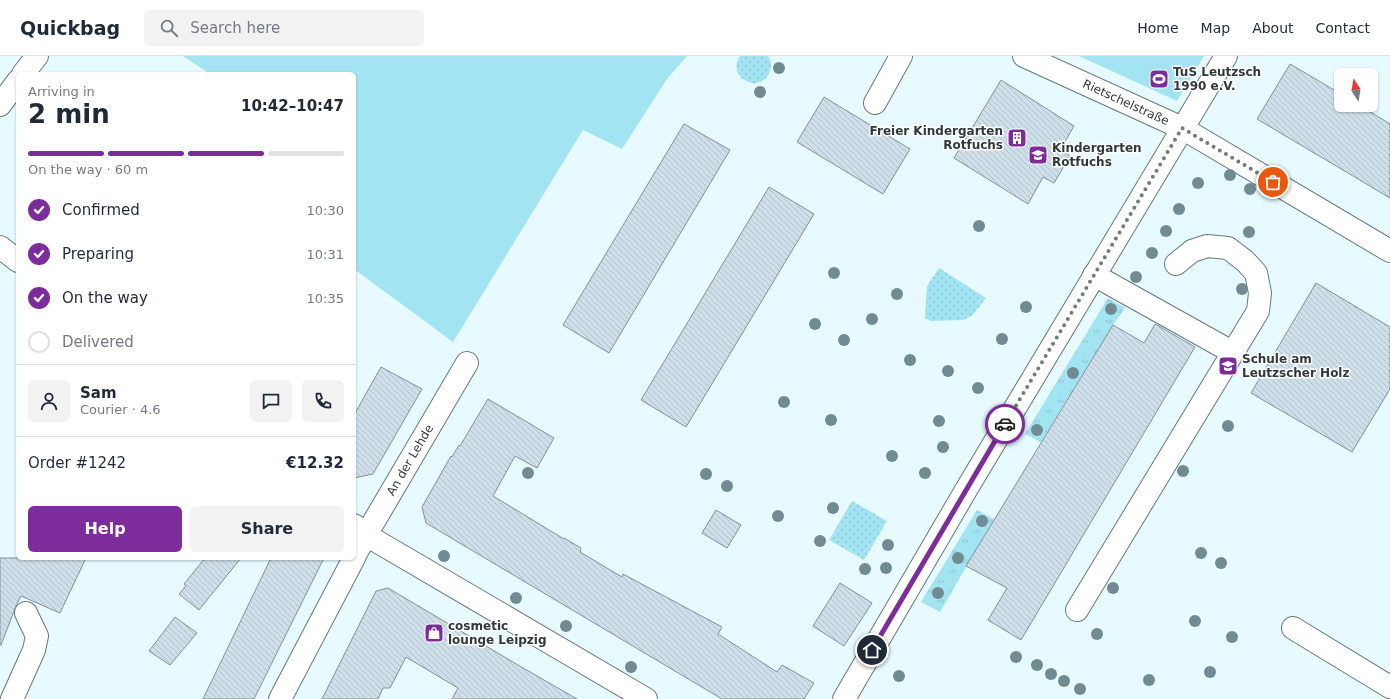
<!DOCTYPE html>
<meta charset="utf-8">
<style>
body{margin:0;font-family:"DejaVu Sans",sans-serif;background:#f2f2f3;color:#1f2937;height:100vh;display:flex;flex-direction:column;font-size:15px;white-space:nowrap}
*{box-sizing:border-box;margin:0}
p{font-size:13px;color:#747a83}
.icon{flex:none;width:22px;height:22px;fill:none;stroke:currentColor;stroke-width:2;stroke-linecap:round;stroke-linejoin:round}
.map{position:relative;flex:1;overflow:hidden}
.details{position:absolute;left:16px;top:16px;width:340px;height:488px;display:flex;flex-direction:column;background:#fff;border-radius:6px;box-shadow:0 1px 3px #0004}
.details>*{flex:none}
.needle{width:26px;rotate:348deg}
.fabs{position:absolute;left:1334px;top:12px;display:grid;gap:8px}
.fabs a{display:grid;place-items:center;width:44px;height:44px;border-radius:6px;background:#fff;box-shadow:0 1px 3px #0004;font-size:20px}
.pin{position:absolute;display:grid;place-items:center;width:34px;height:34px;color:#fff;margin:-17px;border:2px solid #fff;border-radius:50%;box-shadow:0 1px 4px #0007}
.courier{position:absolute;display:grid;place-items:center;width:40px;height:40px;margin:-20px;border:3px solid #7d2c9c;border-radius:50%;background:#fff;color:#222;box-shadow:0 1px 5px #0007}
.headline em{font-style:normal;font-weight:800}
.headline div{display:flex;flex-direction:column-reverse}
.headline{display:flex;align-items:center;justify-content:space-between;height:68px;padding:0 12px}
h1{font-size:26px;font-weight:800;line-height:30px}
.bar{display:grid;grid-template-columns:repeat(4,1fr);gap:6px 4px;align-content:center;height:48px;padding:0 12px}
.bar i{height:5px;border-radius:3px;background:#e0e1e3}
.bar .active{background:#7d2c9c}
.bar p{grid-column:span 4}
.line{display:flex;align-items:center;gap:10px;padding:0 12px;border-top:1px solid #e0e1e3}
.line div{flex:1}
.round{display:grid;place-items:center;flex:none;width:42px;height:42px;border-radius:6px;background:#f2f2f3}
ol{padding:0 12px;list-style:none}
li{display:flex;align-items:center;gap:12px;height:44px}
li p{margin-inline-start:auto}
li .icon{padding:4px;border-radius:50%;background:#7d2c9c;color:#fff;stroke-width:4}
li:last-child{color:#747a83}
li i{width:22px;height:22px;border:2px solid #e0e1e3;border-radius:50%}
.button{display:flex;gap:8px;margin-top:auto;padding:8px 12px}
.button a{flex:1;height:46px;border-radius:6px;background:#7d2c9c;color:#fff;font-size:16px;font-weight:800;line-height:46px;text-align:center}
.button a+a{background:#f2f2f3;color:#1f2937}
header{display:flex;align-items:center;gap:24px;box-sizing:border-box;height:56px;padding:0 20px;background:#fff;border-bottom:1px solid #e0e1e3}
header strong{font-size:19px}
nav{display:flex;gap:22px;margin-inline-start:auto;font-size:14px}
.search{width:280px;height:36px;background:#f2f2f3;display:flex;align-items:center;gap:10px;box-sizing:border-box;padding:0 14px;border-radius:6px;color:#747a83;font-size:15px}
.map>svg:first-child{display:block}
.grass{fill:url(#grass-tufts)}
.park{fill:url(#park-dots)}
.garden{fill:#a3e4f2}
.building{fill:url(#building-back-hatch);stroke:#819099}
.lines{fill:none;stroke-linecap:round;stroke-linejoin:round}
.minor-casing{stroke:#66787c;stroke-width:24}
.minor{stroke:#fff;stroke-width:22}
.tree{fill:#718b92}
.done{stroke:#707c7f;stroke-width:4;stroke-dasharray:0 7.2}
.route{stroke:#7d2c9c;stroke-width:5}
.labels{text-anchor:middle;stroke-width:3;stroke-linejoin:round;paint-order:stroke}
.poi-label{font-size:12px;font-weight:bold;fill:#30383a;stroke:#fff;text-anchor:start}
.street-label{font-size:12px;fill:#30383a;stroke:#fff}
</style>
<header>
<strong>Quickbag</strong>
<div class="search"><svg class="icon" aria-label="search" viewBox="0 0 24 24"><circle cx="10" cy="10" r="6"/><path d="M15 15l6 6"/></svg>Search here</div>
<nav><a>Home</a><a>Map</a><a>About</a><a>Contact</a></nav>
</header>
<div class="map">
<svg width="1390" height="643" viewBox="0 0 1390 643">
<defs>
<pattern id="grass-tufts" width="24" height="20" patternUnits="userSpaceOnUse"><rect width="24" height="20" fill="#a3e4f2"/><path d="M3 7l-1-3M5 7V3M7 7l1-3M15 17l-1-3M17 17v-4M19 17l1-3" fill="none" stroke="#8dc4d0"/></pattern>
<pattern id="park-dots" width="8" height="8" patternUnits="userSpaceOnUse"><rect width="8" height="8" fill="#a3e4f2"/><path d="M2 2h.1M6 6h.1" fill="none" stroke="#8dc4d0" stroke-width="1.8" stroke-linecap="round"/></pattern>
<pattern id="building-back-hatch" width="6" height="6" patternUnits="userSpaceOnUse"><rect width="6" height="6" fill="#cfdfe9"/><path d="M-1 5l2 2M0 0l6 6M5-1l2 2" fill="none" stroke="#b2c0c9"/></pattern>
</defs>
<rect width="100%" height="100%" fill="#e6faff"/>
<!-- grass -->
<g class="grass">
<polygon points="1108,242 1125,252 1113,269 1041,386 1025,378"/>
<polygon points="977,454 994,463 940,556 921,546"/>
</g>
<!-- park -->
<g class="park">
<path d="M740,0H768C771,4 772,10 770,15C762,39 725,23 740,0Z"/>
<polygon points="939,212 986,242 972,260 963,264 931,265 925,262 927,230"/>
<polygon points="852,445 887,465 864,504 829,484"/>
</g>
<!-- garden -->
<g class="garden">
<polygon points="183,0 687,0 667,23 622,93 583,74 453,286 354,213 354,18 210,18"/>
<polygon points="1079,0 1204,0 1177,45"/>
</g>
<!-- building -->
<g class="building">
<polygon points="1290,8 1341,38 1341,49 1359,49 1390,68 1390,142 1257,63"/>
<polygon points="1001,24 1074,70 1060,94 1070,100 1054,127 1043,121 1028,148 954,102"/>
<polygon points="824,41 910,93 883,138 797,86"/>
<polygon points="684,68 730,94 609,297 563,269"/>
<polygon points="769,131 814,158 686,371 641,344"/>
<polygon points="1316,227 1390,271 1390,333 1352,396 1251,337"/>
<polygon points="1155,268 1195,291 1021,584 988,564 1007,532 966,510 1113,269 1144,287"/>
<polygon points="381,311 422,333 373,418 354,422 354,359"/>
<polygon points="488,343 554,382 537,412 515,400 493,440 564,483 564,482 581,492 580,496 622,521 623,518 722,571 718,578 777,616 782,609 814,627 804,643 722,643 426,467 422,451 451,400 452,401 459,389 460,390"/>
<polygon points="716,454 741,469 727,492 702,477"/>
<polygon points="0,502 86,502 60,557 21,540 16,550 1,589 0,589"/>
<polygon points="205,502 241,502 199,554 179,538 186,530 184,528"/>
<polygon points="271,502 324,502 254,643 203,643"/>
<polygon points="840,527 872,547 844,590 813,570"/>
<polygon points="388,532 518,609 577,643 452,643 458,632 406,601 390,632 383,632 378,643 322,643 376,535"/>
<polygon points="175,561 197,577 170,609 149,595"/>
</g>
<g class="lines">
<defs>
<g id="minor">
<path id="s1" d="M1024,0L1182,72L1390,195"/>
<polyline points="23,18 37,0"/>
<polyline points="875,47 901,0"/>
<polyline points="0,49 18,25"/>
<polyline points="0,191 18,205"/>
<polyline points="1094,219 1232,296"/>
<polyline points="354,469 366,479 646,643"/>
<path id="s2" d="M354,501L366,479L467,307"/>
<polyline points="1077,554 1258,255 1260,237 1256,217 1245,205 1228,192 1207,190 1192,195 1176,208"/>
<polyline points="1293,572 1390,631"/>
<polyline points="12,643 34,594 37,580 26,557"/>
<polyline points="280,643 354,502"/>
<polyline points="844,643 966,434 1226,0"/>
</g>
</defs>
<!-- minor casing -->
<use href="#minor" class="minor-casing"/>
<!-- minor -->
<use href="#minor" class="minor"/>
</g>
<!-- trees -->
<g class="tree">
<circle cx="779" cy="12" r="6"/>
<circle cx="760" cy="36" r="6"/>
<circle cx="1230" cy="119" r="6"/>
<circle cx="1198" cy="127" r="6"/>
<circle cx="1250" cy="133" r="6"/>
<circle cx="1179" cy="153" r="6"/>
<circle cx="979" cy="170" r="6"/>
<circle cx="1166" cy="175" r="6"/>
<circle cx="1249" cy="176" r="6"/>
<circle cx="1152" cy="197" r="6"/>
<circle cx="834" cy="217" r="6"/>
<circle cx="1136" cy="221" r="6"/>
<circle cx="1242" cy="233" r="6"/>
<circle cx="897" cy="238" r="6"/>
<circle cx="1026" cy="251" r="6"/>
<circle cx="1111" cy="253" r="6"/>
<circle cx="872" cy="263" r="6"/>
<circle cx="815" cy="268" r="6"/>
<circle cx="1002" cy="283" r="6"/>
<circle cx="844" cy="284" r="6"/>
<circle cx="910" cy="304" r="6"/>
<circle cx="948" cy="315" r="6"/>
<circle cx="1073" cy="317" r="6"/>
<circle cx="978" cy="332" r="6"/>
<circle cx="784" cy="346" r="6"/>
<circle cx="831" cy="364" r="6"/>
<circle cx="939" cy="365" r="6"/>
<circle cx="1228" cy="370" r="6"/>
<circle cx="1037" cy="374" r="6"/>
<circle cx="943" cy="391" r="6"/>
<circle cx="892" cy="400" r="6"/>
<circle cx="1183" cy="415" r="6"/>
<circle cx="528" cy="417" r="6"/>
<circle cx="925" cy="417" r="6"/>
<circle cx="706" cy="418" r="6"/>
<circle cx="727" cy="430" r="6"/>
<circle cx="833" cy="452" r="6"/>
<circle cx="778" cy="460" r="6"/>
<circle cx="982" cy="465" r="6"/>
<circle cx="820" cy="485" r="6"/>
<circle cx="888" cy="489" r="6"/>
<circle cx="1201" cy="497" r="6"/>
<circle cx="444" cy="500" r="6"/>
<circle cx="958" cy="502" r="6"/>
<circle cx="1221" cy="507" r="6"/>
<circle cx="886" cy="512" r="6"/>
<circle cx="865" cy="513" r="6"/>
<circle cx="1113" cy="532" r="6"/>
<circle cx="938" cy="537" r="6"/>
<circle cx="516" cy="542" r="6"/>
<circle cx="1195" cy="565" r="6"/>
<circle cx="566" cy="570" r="6"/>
<circle cx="1097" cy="578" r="6"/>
<circle cx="1232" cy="581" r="6"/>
<circle cx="1016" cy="601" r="6"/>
<circle cx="1037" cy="609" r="6"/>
<circle cx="631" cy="611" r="6"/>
<circle cx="1210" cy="616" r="6"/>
<circle cx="1051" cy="618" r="6"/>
<circle cx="899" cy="620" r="6"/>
<circle cx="1149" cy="624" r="6"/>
<circle cx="1064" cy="625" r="6"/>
<circle cx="1080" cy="633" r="6"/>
</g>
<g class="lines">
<!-- done -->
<polyline class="done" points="1005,368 1182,72 1273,126"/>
<!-- route -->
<polyline class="route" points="872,594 1005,368"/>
</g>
<!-- icons -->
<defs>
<symbol id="stadium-square" viewBox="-11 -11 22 22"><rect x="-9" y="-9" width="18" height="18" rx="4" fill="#7d2c9c" stroke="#fff"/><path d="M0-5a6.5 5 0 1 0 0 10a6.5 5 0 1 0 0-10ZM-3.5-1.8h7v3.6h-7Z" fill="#fff"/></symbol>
<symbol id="building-square" viewBox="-11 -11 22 22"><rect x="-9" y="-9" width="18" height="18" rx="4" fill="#7d2c9c" stroke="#fff"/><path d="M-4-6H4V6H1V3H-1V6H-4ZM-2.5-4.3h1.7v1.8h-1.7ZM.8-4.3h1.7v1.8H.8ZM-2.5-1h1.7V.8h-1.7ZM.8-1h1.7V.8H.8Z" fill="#fff"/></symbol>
<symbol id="school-square" viewBox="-11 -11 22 22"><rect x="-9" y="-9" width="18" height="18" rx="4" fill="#7d2c9c" stroke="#fff"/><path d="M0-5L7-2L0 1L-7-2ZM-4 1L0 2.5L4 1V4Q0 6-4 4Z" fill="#fff"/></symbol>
<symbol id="shop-square" viewBox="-11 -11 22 22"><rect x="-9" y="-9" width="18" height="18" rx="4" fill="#7d2c9c" stroke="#fff"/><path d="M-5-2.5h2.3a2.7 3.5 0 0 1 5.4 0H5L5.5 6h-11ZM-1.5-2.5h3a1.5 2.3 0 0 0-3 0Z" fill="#fff"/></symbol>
</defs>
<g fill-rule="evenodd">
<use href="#stadium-square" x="1148" y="12" width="22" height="22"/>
<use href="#building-square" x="1006" y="71" width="22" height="22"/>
<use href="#school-square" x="1027" y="88" width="22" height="22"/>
<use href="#school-square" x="1217" y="299" width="22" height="22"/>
<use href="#shop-square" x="423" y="566" width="22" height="22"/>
</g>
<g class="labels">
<!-- poi labels -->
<g class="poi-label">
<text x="1173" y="20">TuS Leutzsch<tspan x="1173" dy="14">1990 e.V.</tspan></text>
<text x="1003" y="79" text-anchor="end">Freier Kindergarten<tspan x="1003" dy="14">Rotfuchs</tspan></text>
<text x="1052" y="96">Kindergarten<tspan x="1052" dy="14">Rotfuchs</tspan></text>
<text x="1242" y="307">Schule am<tspan x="1242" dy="14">Leutzscher Holz</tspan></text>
<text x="448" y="574">cosmetic<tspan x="448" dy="14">lounge Leipzig</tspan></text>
</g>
<!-- street labels -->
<g class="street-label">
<text dy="4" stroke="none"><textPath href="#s1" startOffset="112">Rietschelstraße</textPath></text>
<text dy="4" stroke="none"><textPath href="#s2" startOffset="112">An der Lehde</textPath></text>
</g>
</g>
</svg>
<div class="fabs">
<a><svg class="needle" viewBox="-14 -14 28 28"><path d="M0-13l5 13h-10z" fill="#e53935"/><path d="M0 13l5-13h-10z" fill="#747a83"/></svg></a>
</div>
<div class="pin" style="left:1273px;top:126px;background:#ea580c"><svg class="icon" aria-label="bag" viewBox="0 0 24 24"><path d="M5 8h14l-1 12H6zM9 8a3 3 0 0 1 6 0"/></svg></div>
<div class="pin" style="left:872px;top:594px;background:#1f2937"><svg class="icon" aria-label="home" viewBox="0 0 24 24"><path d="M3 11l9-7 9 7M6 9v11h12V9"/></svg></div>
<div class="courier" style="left:1005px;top:368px"><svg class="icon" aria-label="car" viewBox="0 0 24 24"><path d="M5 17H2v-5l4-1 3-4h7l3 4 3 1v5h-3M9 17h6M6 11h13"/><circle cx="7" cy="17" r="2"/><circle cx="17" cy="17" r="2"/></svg></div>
<section class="details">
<div class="headline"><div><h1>2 min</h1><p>Arriving in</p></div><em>10:42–10:47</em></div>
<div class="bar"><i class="active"></i><i class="active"></i><i class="active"></i><i></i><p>On the way · 60 m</p></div>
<ol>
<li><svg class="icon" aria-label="check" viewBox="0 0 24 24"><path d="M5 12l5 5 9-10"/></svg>Confirmed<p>10:30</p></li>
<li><svg class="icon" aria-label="check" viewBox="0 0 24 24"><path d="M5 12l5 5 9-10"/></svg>Preparing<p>10:31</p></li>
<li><svg class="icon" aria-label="check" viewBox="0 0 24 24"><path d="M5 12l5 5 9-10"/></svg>On the way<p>10:35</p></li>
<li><i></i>Delivered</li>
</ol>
<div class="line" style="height:72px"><a class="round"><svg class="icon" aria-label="person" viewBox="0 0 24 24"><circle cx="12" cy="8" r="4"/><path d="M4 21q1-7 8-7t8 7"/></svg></a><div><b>Sam</b><p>Courier · 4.6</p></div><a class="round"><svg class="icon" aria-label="chat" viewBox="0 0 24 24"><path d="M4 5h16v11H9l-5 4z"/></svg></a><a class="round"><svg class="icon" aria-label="phone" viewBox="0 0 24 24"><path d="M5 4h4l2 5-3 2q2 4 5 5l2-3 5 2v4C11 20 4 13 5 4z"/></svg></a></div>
<div class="line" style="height:52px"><div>Order #1242</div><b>€12.32</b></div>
<div class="button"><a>Help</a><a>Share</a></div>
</section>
</div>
